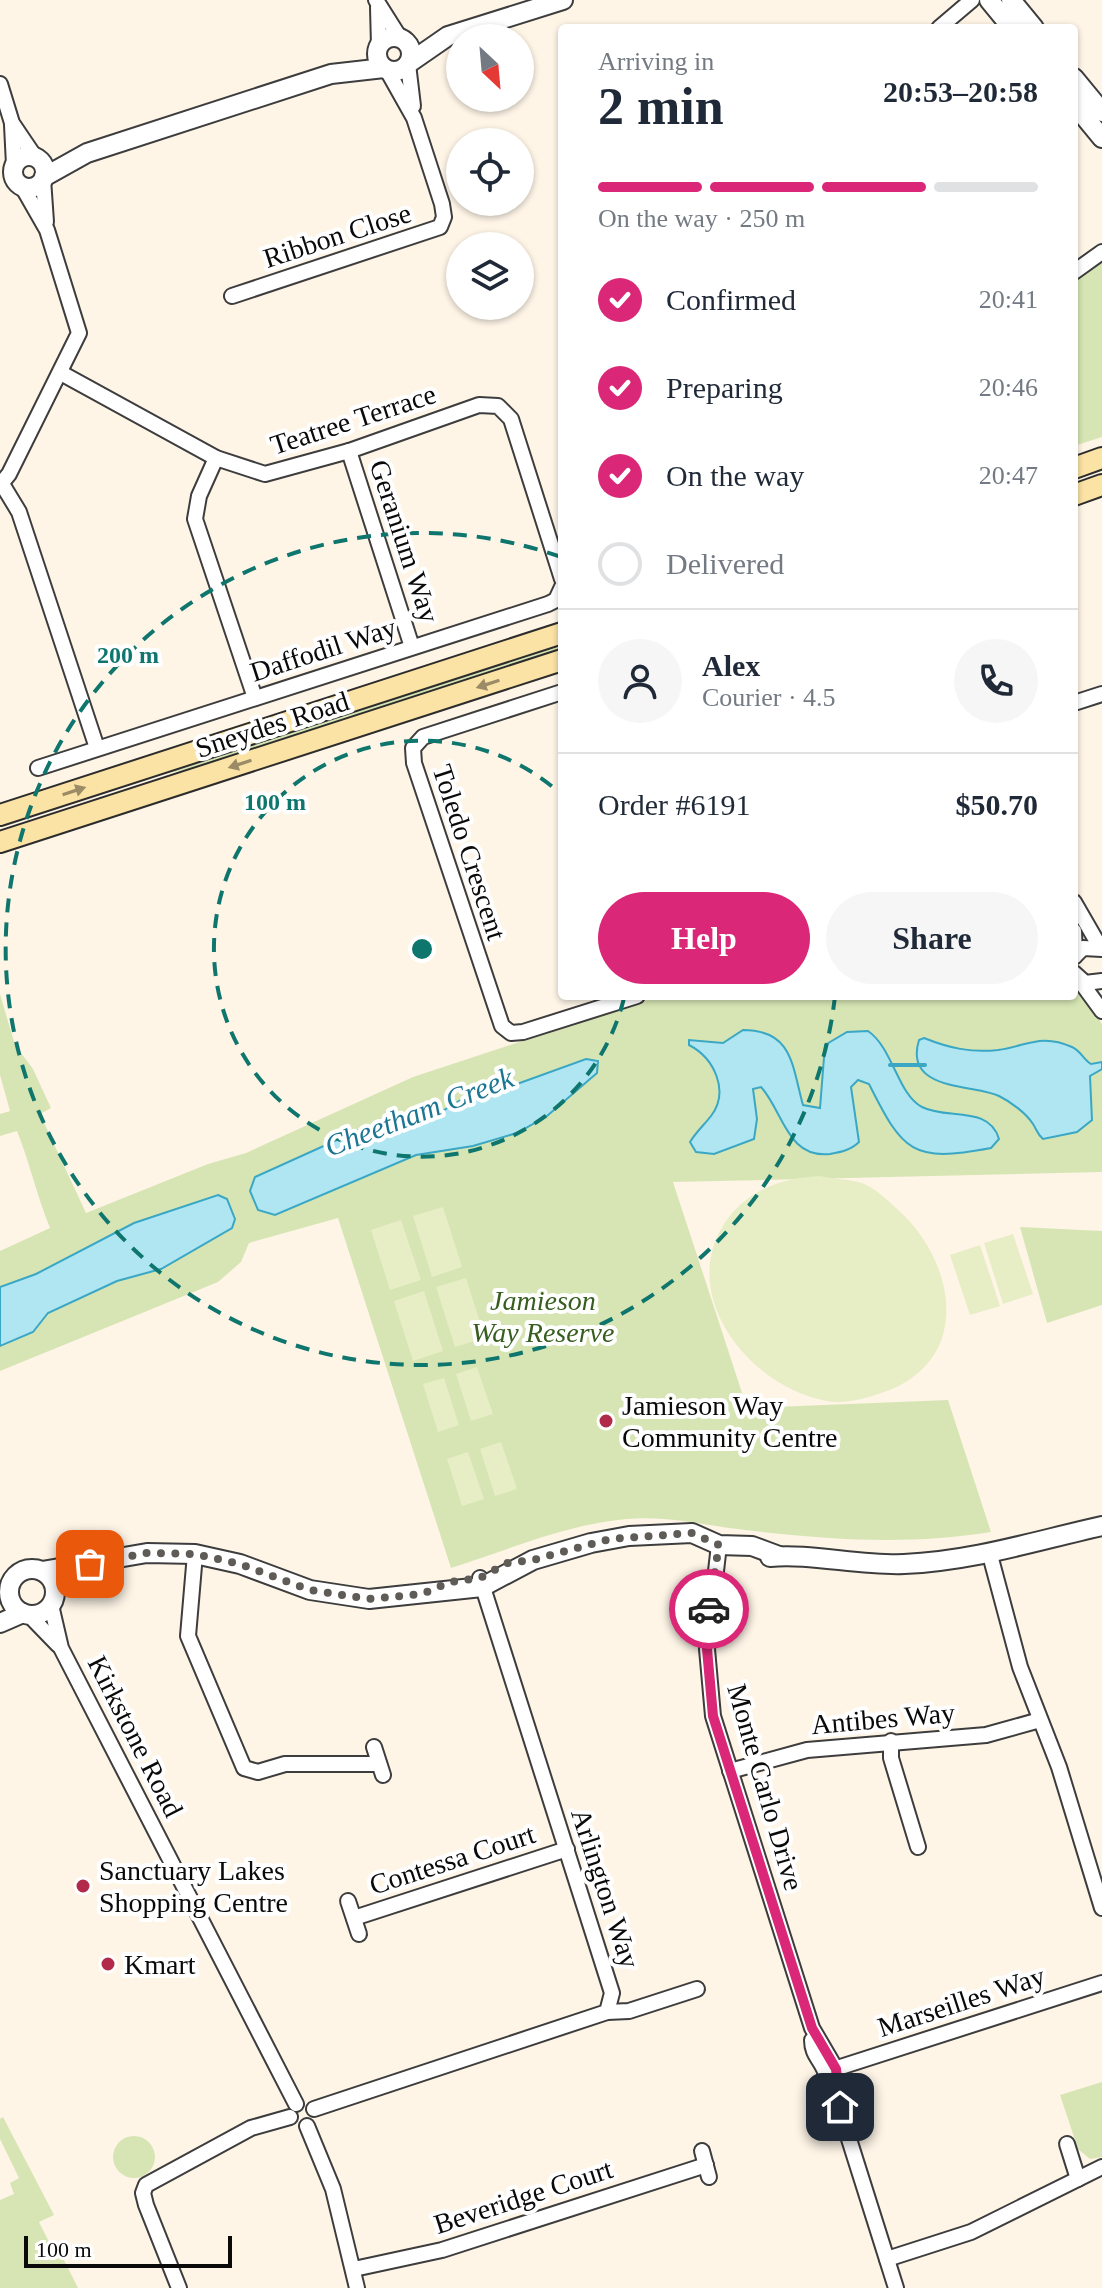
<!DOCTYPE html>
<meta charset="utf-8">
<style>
body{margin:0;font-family:"Times New Roman",serif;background:#f6f6f7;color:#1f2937;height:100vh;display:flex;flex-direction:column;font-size:30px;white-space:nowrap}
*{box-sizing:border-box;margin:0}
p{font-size:26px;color:#747a83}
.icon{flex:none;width:44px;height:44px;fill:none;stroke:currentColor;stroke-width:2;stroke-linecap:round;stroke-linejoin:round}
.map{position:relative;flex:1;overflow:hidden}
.drawer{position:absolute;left:558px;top:24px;width:520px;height:976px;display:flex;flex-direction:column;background:#fff;border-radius:8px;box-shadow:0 2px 6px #0004}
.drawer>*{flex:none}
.needle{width:52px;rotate:154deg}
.buttons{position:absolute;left:446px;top:24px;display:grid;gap:16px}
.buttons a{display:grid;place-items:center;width:88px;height:88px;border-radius:50%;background:#fff;box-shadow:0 2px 6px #0004;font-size:40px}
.scale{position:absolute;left:24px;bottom:20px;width:208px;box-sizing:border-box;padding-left:8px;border:4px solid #0a0a0a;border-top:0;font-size:22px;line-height:28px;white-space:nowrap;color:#0a0a0a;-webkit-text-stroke:6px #fff;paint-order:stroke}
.pin{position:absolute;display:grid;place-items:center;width:68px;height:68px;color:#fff;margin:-34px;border-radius:16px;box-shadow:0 4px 12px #0006}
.courier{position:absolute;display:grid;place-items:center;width:80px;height:80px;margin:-40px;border:6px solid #db2777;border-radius:50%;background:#fff;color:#222;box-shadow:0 2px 10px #0007}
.headline em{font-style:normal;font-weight:700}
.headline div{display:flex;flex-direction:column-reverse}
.headline{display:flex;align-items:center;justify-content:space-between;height:136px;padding:0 40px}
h1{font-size:52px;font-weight:700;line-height:60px}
.bar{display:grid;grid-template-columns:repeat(4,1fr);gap:12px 8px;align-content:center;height:96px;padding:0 40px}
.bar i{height:10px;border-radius:6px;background:#e0e1e3}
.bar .active{background:#db2777}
.bar p{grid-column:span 4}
.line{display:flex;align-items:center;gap:20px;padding:0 40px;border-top:2px solid #e0e1e3}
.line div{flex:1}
.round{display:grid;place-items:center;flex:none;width:84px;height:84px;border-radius:42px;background:#f6f6f7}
ol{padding:0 40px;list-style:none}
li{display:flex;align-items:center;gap:24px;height:88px}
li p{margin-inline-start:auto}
li .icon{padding:8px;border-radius:50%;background:#db2777;color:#fff;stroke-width:4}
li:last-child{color:#747a83}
li i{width:44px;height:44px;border:4px solid #e0e1e3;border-radius:50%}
.action{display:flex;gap:16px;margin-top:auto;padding:16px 40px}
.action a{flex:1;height:92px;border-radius:48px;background:#db2777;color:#fff;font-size:32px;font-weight:700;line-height:92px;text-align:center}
.action a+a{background:#f6f6f7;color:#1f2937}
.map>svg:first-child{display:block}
.green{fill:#d7e5b4}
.pitch{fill:#e7edc5}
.water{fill:#afe6f2;stroke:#3aa7c5;stroke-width:2}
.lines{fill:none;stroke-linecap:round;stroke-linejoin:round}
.stream{stroke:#3aa7c5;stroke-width:4}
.minor-casing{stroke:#3d3d3d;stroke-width:18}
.tertiary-casing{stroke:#3d3d3d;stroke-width:22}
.secondary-casing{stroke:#2c2c2c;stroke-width:24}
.minor{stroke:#fff;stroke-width:14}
.tertiary{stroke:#fff;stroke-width:18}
.secondary{stroke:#fbe2a5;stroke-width:20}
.oneway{fill:#9b8c67}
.done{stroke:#5f5c57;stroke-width:8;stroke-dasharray:0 14.4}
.route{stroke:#db2777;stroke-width:10}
.ring{fill:none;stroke:#0f766e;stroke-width:4;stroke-dasharray:14 10}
.poi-dot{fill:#b12a49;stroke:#fff;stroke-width:3}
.labels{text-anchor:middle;stroke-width:8;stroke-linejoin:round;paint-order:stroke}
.street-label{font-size:28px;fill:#0a0a0a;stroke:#fff}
.park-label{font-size:28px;font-style:italic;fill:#375d1f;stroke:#fff}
.poi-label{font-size:28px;fill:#0a0a0a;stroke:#fff;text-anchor:start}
.water-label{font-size:30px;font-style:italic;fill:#1b7593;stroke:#fff}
.centre{fill:#0f766e;stroke:#fff;stroke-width:4}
.ring-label{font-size:24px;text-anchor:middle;font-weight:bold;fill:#0f766e;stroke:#fff;stroke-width:8;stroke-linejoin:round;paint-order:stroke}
</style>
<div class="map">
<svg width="1102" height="2288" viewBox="0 0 1102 2288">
<rect width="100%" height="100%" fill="#fef5e7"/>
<!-- green -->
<g class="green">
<polygon points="1102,260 1102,437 1074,446 1074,278"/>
<polygon points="562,640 562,653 202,767 168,773 167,768"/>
<path d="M1074,985L1094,1007L1102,1025V1172L673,1182L747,1408L948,1400L991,1532C911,1545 835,1540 754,1531C711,1527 671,1515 627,1519C567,1524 508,1550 451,1568L338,1218L249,1243L241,1262L218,1282L0,1371V1251L50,1228C37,1196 30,1164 17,1131L0,1136V1114L10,1111L0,1075V994L15,1045L33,1069L51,1108L40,1114L86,1213L208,1164L246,1153L413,1077L659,996H1074Z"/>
<polygon points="1020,1227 1102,1231 1102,1305 1047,1323"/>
<polygon points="1102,2082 1102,2157 1090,2159 1078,2149 1060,2095"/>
<polygon points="3,2117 54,2215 39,2222 55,2254 60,2252 78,2288 0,2288 0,2200 14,2194 10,2183 19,2178 0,2139 0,2119"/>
<circle cx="134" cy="2157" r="21"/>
</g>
<!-- pitch -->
<g class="pitch">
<path d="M820,1176C833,1179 849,1179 862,1183C875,1188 886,1199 896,1208C952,1256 975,1353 892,1389C874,1396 847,1405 827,1401C747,1387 673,1290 729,1217C750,1189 786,1177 820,1176Z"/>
<polygon points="443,1207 462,1267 432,1277 413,1216"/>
<polygon points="401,1220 421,1280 390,1290 371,1230"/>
<polygon points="1013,1234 1033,1294 1003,1304 984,1243"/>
<polygon points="980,1245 1000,1306 970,1315 950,1255"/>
<polygon points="466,1278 485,1338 455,1347 436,1287"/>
<polygon points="424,1291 443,1351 413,1361 394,1301"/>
<polygon points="477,1367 493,1414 471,1421 456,1374"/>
<polygon points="444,1378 459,1425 438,1432 423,1384"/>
<polygon points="501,1442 517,1489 495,1496 480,1449"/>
<polygon points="468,1452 484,1499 462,1506 447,1459"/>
</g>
<!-- water -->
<g class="water">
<path d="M743,1030C793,1030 792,1066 803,1105L820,1108L825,1045L847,1032L868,1031C893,1048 898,1095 922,1107C947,1120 989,1105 999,1139L991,1148C912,1163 903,1152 869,1084L858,1080L851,1087L859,1142C851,1150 841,1152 830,1154C787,1159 783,1111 761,1087L753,1089L757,1119L754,1139L714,1154L696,1152L690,1142C696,1132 704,1125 711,1116C730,1091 714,1058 689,1045V1040L723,1043Z"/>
<path d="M924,1038C949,1048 971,1053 998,1050C1027,1046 1041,1033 1072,1047C1081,1051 1083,1059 1091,1064L1102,1062V1069L1090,1076L1092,1120L1077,1132L1043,1139C1037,1134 1037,1130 1033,1124C1026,1113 1011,1102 999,1096C975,1084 903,1092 919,1040Z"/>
<polygon points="586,1059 598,1061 597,1073 547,1116 517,1133 473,1146 416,1155 275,1215 258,1210 250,1191 255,1177 359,1130 384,1123 424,1122 471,1094 517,1084"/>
<polygon points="218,1195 227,1199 235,1219 232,1228 161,1269 117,1281 48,1313 33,1332 0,1346 0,1287 36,1274 134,1223"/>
</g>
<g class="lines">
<!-- stream -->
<polyline class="stream" points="890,1065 925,1065"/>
<defs>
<g id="minor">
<polyline points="376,0 400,38"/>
<polyline points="378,7 379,46"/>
<polyline points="939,28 972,0"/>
<polyline points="408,64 413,106"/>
<polyline points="0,84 12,123 35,157"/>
<polyline points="12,125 14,165"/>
<polyline points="43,179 46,222"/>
<polyline points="1074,272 1102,252"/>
<polyline points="232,296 440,227 444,217 442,204 414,118 387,70"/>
<polyline points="61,373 216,458 265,474 349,451 479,405 498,406 511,419 562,579"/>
<polyline points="349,451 412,647"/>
<polyline points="216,458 199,496 195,519 255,698"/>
<polyline points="2,484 19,512 97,748"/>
<polyline points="0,485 9,474 79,333 47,230 23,188"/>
<polyline points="562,692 423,737 413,748 414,763 502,1026 511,1033 523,1032 637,996"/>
<polyline points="1074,703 1102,694"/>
<polyline points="38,768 548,604 556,600 562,587"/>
<polyline points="1074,902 1100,947"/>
<polyline points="1074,931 1075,956"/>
<polyline points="1074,957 1083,948 1102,949"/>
<polyline points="1074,973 1085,983 1102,981"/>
<polyline points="1080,981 1102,1011"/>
<polyline points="719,1545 707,1649 713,1716 812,2028 836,2069 843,2120 896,2288"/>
<polyline points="195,1554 188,1636 244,1768 258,1772 285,1764 379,1764"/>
<polyline points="990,1555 1020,1667 1059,1767 1102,1908"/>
<polyline points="51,1605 61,1648 296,2104"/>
<polyline points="28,1614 58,1645"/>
<polyline points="891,1741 891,1758 918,1847"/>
<polyline points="374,1747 383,1775"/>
<polyline points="730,1771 807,1750 986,1735 1040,1720"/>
<polyline points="348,1901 359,1934"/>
<polyline points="354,1918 567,1849"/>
<polyline points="607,2012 629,2011 697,1989"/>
<path d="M812,2040C812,2054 819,2058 824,2069C832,2085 825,2095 837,2112"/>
<polyline points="825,2072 1102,1983"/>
<polyline points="314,2109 607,2012 612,1993 480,1578"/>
<polyline points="307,2126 333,2189 357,2288"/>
<polyline points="1067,2144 1078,2179"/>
<polyline points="702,2151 709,2177"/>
<polyline points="887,2259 971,2232 1102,2167"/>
<polyline points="354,2269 442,2250 706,2165"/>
<polyline points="179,2288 146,2205 143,2193 146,2185 251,2128 290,2117"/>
</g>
<g id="tertiary">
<polyline points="989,0 1012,28"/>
<polyline points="1011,0 1034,28"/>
<circle cx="394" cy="54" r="17"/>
<polyline points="409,63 448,36 563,0"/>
<polyline points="1074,78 1102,112"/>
<polyline points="1074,104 1102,138"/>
<circle cx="29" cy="172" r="16"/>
<polyline points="44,177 87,153 331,74 384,68"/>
<path d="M770,1557C809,1553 861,1566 904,1564C973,1561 1035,1541 1102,1526"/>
<circle cx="32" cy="1592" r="23"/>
<polyline points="42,1571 147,1553 195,1554 240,1564 310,1590 369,1599 482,1587 533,1560 591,1543 629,1536 692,1533 719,1545 752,1546 779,1556"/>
<polyline points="0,1623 23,1613"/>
</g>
<g id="secondary">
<polyline points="1074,468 1102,458"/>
<polyline points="1074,495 1102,485"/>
<polyline points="0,815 562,633"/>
<polyline points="0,842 562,660"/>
</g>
</defs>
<!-- minor casing -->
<use href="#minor" class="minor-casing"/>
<!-- tertiary casing -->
<use href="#tertiary" class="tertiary-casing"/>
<!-- secondary casing -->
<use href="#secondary" class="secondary-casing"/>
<!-- minor -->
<use href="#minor" class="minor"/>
<!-- tertiary -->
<use href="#tertiary" class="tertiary"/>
<!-- secondary -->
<use href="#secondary" class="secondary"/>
</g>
<!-- one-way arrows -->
<defs><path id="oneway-solid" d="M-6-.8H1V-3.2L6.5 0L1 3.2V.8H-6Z" transform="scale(2)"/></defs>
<g class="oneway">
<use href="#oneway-solid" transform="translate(488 684) rotate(162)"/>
<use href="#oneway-solid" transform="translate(240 764) rotate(162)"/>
<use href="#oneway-solid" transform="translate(74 791) rotate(-18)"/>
</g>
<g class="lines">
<!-- done -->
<polyline class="done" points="90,1564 147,1553 195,1554 240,1564 310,1590 369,1599 422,1594 450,1582 480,1578 507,1563 533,1560 610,1539 692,1533 719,1545 709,1609"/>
<!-- route -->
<polyline class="route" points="709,1609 707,1649 713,1716 812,2028 836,2069 840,2107"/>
</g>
<!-- distance rings -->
<g class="ring">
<path d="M624 998A208 208 0 1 1 561 794"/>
<path d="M835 996A416 416 0 1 1 561 557"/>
</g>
<!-- markers -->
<g class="poi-dot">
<circle cx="606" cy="1421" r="8"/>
<circle cx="83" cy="1886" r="8"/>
<circle cx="108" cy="1964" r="8"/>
</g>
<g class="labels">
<!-- street labels -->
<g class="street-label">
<text transform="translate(337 235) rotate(-18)" y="10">Ribbon Close</text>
<text transform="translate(353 419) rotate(-18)" y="10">Teatree Terrace</text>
<text transform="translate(405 541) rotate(72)" y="10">Geranium Way</text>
<text transform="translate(323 649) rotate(-18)" y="10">Daffodil Way</text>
<text transform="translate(272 724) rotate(-18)" y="10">Sneydes Road</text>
<text transform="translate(470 852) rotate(72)" y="10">Toledo Crescent</text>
<text transform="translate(883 1718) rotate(-5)" y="10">Antibes Way</text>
<text transform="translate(136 1736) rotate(63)" y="10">Kirkstone Road</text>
<text transform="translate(766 1787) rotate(74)" y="10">Monte Carlo Drive</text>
<text transform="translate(452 1859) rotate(-18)" y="10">Contessa Court</text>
<text transform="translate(606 1888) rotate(72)" y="10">Arlington Way</text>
<text transform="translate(961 2001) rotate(-18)" y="10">Marseilles Way</text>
<text transform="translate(523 2196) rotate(-18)" y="10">Beveridge Court</text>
</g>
<!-- park labels -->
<g class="park-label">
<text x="543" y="1310">Jamieson<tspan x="543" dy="32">Way Reserve</tspan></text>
</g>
<!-- poi labels -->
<g class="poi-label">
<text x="622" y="1415">Jamieson Way<tspan x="622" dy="32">Community Centre</tspan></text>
<text x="99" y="1880">Sanctuary Lakes<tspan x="99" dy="32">Shopping Centre</tspan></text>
<text x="124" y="1974">Kmart</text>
</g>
<!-- water labels -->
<g class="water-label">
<text transform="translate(419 1112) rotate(-21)" y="10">Cheetham Creek</text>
</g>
</g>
<circle cx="422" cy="949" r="12" class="centre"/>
<g class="ring-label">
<text x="128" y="663">200 m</text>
<text x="275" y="810">100 m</text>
</g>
</svg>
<div class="buttons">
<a><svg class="needle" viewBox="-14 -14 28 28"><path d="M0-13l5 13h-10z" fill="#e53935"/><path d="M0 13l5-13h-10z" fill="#747a83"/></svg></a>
<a><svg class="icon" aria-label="locate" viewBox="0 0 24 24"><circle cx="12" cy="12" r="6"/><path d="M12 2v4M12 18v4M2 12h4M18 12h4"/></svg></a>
<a><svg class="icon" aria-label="layers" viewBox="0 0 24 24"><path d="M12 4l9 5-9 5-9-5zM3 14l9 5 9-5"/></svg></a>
</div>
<div class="scale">100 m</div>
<div class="pin" style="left:90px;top:1564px;background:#ea580c"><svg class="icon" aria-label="bag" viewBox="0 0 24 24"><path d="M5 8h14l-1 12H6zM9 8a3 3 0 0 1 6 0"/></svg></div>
<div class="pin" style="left:840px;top:2107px;background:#1f2937"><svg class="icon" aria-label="home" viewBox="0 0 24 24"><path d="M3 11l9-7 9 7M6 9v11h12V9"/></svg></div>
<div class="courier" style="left:709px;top:1609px"><svg class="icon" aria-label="car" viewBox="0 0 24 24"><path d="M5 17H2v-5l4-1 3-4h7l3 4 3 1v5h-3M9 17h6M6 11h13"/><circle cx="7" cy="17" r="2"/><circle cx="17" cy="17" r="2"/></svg></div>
<section class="drawer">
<div class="headline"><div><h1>2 min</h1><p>Arriving in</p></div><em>20:53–20:58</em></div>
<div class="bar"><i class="active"></i><i class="active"></i><i class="active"></i><i></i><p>On the way · 250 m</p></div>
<ol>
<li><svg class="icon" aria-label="check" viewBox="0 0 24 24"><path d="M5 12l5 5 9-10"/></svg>Confirmed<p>20:41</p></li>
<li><svg class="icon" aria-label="check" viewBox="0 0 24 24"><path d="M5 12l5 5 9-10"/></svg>Preparing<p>20:46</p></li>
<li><svg class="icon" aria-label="check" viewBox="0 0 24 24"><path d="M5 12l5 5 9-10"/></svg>On the way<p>20:47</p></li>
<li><i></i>Delivered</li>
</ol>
<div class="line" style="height:144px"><a class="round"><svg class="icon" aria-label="person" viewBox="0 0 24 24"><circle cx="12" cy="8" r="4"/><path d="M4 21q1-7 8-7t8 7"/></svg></a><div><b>Alex</b><p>Courier · 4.5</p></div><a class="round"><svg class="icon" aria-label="phone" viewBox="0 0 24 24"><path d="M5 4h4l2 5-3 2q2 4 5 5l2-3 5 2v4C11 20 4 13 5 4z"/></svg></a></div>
<div class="line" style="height:104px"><div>Order #6191</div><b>$50.70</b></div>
<div class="action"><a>Help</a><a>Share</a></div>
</section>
</div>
